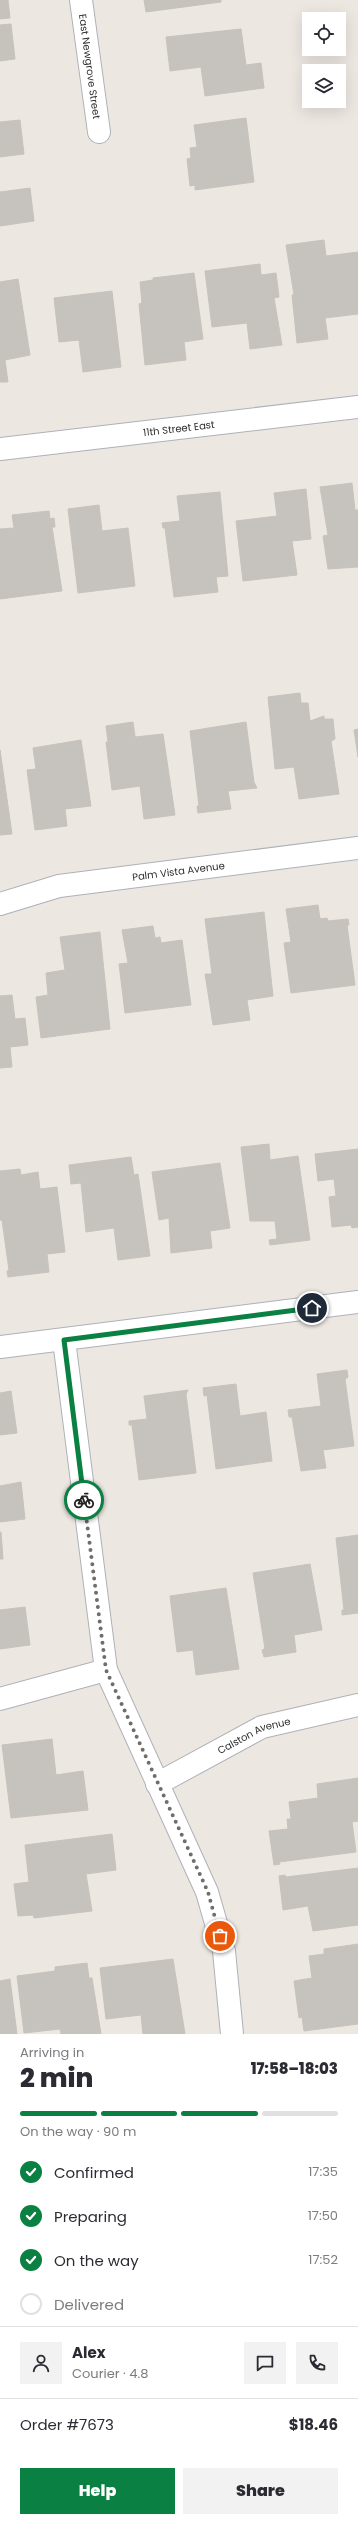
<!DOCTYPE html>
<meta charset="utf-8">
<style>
body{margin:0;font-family:Poppins,sans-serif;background:#f2f2f3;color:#2b2b33;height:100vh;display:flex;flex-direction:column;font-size:15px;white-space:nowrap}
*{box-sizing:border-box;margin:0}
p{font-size:13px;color:#7c7c81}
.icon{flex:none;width:22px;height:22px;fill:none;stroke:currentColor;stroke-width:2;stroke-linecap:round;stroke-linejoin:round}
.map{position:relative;height:2034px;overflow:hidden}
.side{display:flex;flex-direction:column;background:#fff;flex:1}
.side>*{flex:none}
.controls{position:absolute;left:302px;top:12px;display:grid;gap:8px}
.controls a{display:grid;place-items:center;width:44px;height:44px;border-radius:0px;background:#fff;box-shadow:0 4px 16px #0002;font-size:20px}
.pin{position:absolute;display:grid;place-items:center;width:34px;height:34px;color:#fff;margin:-17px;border:2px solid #fff;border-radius:50%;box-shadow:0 1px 4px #0007}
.courier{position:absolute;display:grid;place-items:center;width:40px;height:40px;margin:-20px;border:3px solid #0b8043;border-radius:50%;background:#fff;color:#222;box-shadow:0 1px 5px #0007}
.overview em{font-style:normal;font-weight:800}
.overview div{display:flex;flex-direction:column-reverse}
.overview{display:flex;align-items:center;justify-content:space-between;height:68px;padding:0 20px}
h1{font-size:26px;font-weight:800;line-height:30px}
.bar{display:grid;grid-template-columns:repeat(4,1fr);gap:6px 4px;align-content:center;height:48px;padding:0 20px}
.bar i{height:5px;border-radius:3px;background:#e1e1e2}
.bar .current{background:#0b8043}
.bar p{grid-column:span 4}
.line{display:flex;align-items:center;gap:10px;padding:0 20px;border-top:1px solid #e1e1e2}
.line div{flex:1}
.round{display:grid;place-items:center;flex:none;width:42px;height:42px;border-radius:0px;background:#f2f2f3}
ol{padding:0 20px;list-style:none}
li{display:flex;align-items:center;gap:12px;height:44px}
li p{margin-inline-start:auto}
li .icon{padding:4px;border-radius:50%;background:#0b8043;color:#fff;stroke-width:4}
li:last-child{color:#7c7c81}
li i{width:22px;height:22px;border:2px solid #e1e1e2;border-radius:50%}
.action{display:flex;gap:8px;margin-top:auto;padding:8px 20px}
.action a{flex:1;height:46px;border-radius:0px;background:#0b8043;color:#fff;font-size:16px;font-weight:800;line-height:46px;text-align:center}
.action a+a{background:#f2f2f3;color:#2b2b33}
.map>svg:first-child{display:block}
.building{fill:#c6c2bd;stroke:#c8c2bb}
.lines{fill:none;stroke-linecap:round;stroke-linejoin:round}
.street-casing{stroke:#aeb1b8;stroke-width:24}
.street{stroke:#fff;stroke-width:22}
.done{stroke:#706e6c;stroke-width:4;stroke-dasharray:0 7.2}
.route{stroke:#0b8043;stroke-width:5}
.labels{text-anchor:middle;stroke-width:3;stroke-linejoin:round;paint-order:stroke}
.street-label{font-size:10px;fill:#2d2d2d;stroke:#fff}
</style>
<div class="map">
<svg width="358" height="2034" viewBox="0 0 358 2034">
<rect width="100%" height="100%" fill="#ede7e2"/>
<!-- building -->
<g class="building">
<polygon points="0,0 8,0 10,18 0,19"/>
<polygon points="144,0 221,0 221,2 146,12"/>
<polygon points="11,24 15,59 0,61 0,25"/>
<polygon points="241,29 246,65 261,63 264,88 205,96 201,67 170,71 166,37"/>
<polygon points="246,118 254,182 195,190 195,185 190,186 187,159 191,158 190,148 197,147 194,125"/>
<polygon points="20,120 24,154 0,157 0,122"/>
<polygon points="30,188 34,221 0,226 0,192"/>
<polygon points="324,240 326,256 358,252 358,314 325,318 328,339 297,343 292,295 294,295 286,245"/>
<polygon points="260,264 261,275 276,273 279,297 274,298 282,345 250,349 247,323 212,327 205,271"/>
<polygon points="194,273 203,339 184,342 186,360 145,365 139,304 142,303 140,282 153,280 153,278"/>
<polygon points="18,279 30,355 5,360 8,382 0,382 0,282"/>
<polygon points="112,291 121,367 83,372 79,340 59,342 54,298"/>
<polygon points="352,483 355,510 358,510 358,567 328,569 323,536 328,535 320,487"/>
<polygon points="306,489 311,539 292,541 297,575 243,581 236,521 277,516 274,493"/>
<polygon points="220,492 228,576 216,577 218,592 174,597 165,528 163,528 162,523 180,521 177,496"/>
<polygon points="99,505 102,531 128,528 135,586 78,593 68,509"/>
<polygon points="49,511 50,519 54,518 55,527 52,527 62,591 0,599 0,529 14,528 12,515"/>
<polygon points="300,693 301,703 308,703 310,721 324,716 324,719 333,719 335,739 331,741 339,794 299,799 294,767 275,769 268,697"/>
<polygon points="133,722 135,737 163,734 175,815 144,819 140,786 112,790 106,742 108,742 106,726"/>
<polygon points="246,722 254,782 257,788 228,791 231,809 198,813 197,806 199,806 190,731"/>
<polygon points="358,729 358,757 354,730"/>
<polygon points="81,740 91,806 65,809 67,826 35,830 27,770 36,769 33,748"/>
<polygon points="0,750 12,834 0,835"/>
<polygon points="318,905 320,919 327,918 328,921 348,919 349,925 347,925 355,985 291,993 284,943 291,942 286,909"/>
<polygon points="264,912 273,996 247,1000 250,1020 213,1025 205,974 212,974 205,919"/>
<polygon points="153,926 155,938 160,937 161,943 182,940 191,1005 125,1013 119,964 128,963 122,930"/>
<polygon points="100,932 110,1029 41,1038 36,997 48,995 46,973 65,970 60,937"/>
<polygon points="12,995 15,1019 25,1018 28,1045 10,1047 12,1067 0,1068 0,996"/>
<polygon points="269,1144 270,1160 298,1156 310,1240 270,1245 269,1240 277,1239 275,1221 250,1221 241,1147"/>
<polygon points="358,1149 358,1227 352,1228 351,1225 332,1227 329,1197 336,1196 334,1179 318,1181 315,1154"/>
<polygon points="131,1157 134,1175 138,1174 150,1256 118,1260 114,1228 86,1232 81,1183 71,1184 69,1165"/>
<polygon points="220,1163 230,1228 210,1231 212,1248 171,1253 169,1218 159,1220 152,1172"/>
<polygon points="20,1169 21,1175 38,1172 40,1189 57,1187 65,1252 47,1254 49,1272 8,1277 7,1271 9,1270 2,1220 0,1220 0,1171"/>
<polygon points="347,1370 348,1377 345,1379 354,1446 323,1450 326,1468 301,1471 292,1417 289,1417 288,1410 321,1406 317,1374"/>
<polygon points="236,1384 240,1416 266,1412 272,1461 216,1469 207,1395 204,1396 203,1388"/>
<polygon points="188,1390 186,1394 196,1473 139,1480 132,1425 129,1425 129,1421 147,1419 144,1396"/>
<polygon points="11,1391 17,1433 0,1435 0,1393"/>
<polygon points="21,1482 25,1519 0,1522 0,1486"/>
<polygon points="1,1532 3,1559 0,1559 0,1532"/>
<polygon points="358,1535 358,1613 342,1615 342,1610 344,1610 336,1538"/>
<polygon points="310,1564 322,1630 294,1635 296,1652 264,1657 262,1650 265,1649 253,1573"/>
<polygon points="226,1588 239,1669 196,1675 193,1650 177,1652 170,1596"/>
<polygon points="25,1607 30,1645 0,1649 0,1610"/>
<polygon points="52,1739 56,1775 83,1771 88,1810 11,1818 2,1745"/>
<polygon points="358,1778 358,1821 352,1822 356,1852 279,1862 280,1864 274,1865 269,1831 288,1829 287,1819 291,1819 289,1802 318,1798 317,1784"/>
<polygon points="112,1834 116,1870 86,1874 92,1911 34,1918 33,1915 18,1916 14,1884 29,1882 25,1845"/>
<polygon points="358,1868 358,1925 313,1931 308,1906 283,1910 279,1876 285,1875 286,1877"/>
<polygon points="358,1944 358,2024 304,2031 302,2017 299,2018 294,1981 312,1978 309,1956 324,1954 324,1949"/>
<polygon points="173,1959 185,2034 143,2034 141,2015 106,2019 100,1968"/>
<polygon points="87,1963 89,1978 92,1978 101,2034 61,2034 60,2029 24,2033 17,1976 55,1971 55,1967"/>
<polygon points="10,1979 17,2034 0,2034 0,1981"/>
</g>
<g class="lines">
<defs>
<g id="street">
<path id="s1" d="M81,0L99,132"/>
<path id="s2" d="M0,449L358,407"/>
<path id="s3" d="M0,904L59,886L358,848"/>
<polyline points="64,1340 106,1670 207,1892 224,1951 232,2034"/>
<polyline points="0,1347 358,1302"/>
<polyline points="0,1699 106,1670"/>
<path id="s4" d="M157,1784L262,1727L358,1705"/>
</g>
</defs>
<!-- street casing -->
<use href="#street" class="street-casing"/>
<!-- street -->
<use href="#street" class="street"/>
</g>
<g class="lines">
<!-- done -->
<polyline class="done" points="84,1500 106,1670 208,1892 220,1936"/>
<!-- route -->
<polyline class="route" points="84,1500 64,1340 312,1308"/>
</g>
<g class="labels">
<!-- street labels -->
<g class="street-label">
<text dy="4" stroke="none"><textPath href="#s1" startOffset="67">East Newgrove Street</textPath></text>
<text dy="4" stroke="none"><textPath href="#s2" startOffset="180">11th Street East</textPath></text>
<text dy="4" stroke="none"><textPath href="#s3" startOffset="182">Palm Vista Avenue</textPath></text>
<text dy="4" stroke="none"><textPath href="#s4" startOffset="109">Calston Avenue</textPath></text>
</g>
</g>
</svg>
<div class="controls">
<a><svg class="icon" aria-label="locate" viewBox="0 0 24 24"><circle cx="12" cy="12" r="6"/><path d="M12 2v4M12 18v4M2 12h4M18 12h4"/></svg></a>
<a><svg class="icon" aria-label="layers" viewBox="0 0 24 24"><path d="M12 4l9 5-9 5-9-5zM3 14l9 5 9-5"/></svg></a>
</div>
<div class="pin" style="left:220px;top:1936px;background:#ea580c"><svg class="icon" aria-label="bag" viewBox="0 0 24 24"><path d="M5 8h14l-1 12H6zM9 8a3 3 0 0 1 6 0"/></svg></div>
<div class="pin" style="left:312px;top:1308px;background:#1f2937"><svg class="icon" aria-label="home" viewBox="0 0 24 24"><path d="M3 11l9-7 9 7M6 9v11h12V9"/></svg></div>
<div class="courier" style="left:84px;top:1500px"><svg class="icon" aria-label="bike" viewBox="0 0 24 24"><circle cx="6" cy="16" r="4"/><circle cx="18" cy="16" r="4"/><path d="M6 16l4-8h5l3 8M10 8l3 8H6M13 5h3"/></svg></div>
</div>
<section class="side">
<div class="overview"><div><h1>2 min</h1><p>Arriving in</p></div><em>17:58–18:03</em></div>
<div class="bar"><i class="current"></i><i class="current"></i><i class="current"></i><i></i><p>On the way · 90 m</p></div>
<ol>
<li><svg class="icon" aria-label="check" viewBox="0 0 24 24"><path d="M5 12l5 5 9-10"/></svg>Confirmed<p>17:35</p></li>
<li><svg class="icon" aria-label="check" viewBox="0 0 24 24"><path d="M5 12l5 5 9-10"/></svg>Preparing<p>17:50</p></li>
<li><svg class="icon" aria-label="check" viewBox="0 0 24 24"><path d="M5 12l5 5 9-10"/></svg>On the way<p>17:52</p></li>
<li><i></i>Delivered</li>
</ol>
<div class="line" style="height:72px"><a class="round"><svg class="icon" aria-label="person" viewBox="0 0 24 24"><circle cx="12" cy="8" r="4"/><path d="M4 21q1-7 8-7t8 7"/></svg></a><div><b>Alex</b><p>Courier · 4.8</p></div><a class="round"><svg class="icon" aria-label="chat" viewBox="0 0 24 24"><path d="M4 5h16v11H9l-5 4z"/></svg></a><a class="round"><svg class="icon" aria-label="phone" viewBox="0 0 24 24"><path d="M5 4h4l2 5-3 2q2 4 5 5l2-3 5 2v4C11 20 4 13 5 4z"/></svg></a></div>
<div class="line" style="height:52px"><div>Order #7673</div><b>$18.46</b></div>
<div class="action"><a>Help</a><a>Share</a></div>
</section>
